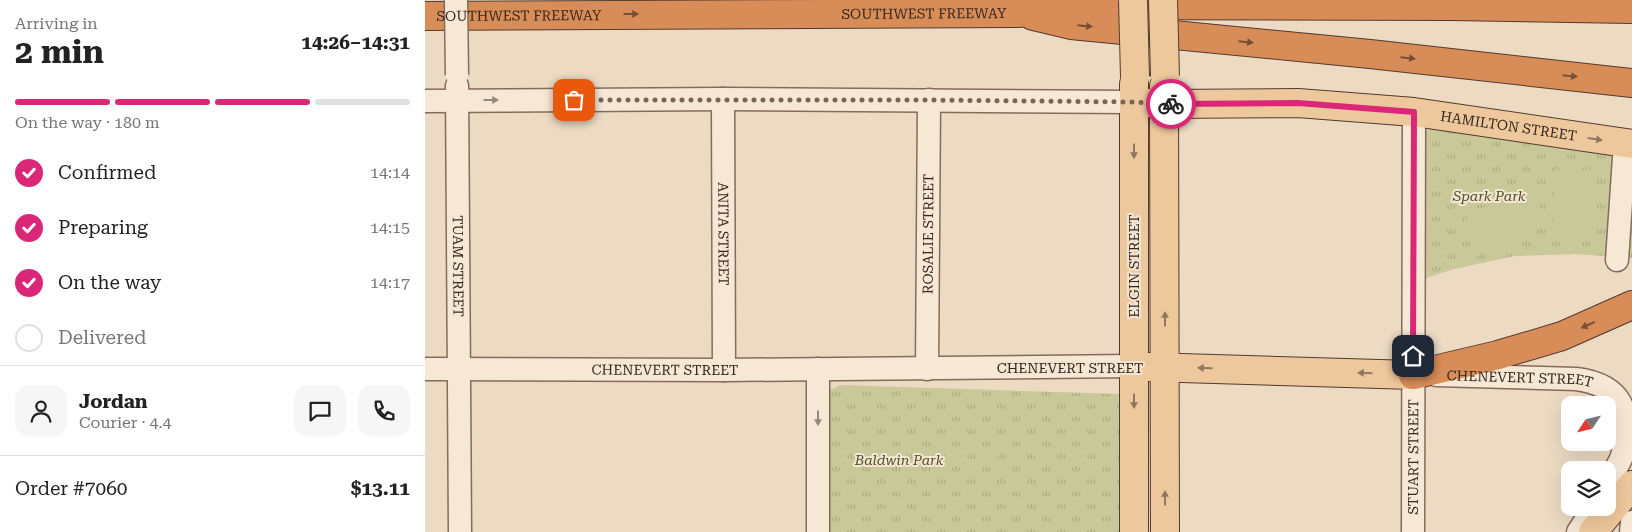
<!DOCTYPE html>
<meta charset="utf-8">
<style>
body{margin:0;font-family:"Roboto Serif",serif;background:#f6f6f6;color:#222;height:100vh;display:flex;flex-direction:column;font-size:19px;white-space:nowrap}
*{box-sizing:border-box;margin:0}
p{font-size:16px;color:#767676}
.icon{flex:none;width:28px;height:28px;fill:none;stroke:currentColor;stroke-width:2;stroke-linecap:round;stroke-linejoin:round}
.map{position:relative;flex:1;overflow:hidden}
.drawer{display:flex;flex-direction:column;background:#fff;width:425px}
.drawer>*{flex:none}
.needle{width:32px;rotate:235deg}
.buttons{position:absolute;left:1136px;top:396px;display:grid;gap:10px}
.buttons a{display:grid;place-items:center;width:55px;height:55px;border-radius:10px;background:#fff;box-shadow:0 5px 20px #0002;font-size:25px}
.pin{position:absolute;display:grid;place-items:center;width:42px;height:42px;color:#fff;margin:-21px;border-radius:10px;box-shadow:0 2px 8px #0006}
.courier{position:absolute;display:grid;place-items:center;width:50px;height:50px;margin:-25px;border:4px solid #db2777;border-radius:50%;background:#fff;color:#222;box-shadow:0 1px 6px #0007}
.head em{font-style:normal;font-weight:700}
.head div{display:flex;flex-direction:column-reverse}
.head{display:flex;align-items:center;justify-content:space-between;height:85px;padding:0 15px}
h1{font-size:32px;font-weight:700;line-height:38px}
.bar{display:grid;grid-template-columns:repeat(4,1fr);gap:8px 5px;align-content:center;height:60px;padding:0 15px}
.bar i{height:6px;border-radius:4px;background:#e0e0e0}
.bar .active{background:#db2777}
.bar p{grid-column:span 4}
.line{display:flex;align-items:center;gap:12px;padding:0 15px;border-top:1px solid #e0e0e0}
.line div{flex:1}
.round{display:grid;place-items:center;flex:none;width:52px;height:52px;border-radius:15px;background:#f6f6f6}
ol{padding:0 15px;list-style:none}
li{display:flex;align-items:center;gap:15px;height:55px}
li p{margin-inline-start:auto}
li .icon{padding:5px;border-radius:50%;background:#db2777;color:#fff;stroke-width:4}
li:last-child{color:#767676}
li i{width:28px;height:28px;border:2px solid #e0e0e0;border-radius:50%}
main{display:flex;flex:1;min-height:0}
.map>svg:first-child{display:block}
.park{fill:url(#park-tufts)}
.pitch{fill:#c9c898}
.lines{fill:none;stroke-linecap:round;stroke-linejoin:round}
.minor-casing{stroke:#856b5b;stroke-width:25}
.major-casing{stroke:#533a2f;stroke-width:30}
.highway-casing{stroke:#533a2f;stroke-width:30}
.minor{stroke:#f7e8d6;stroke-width:22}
.major{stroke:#eec89d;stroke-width:28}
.highway{stroke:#d88c58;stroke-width:28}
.minor-bridge-casing{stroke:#856b5b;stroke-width:25;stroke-linecap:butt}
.major-bridge-casing{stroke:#533a2f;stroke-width:30;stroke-linecap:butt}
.minor-bridge{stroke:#f7e8d6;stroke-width:22}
.major-bridge{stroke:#eec89d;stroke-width:28}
.oneway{fill:#774f35}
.oneway2{fill:#96877a}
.oneway3{fill:#92775e}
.done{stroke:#766558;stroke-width:5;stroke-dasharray:0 9}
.route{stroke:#db2777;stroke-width:6}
.labels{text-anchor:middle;stroke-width:4;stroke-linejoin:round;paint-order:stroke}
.street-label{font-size:14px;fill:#36261e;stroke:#f4e5d3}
.park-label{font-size:14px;font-style:italic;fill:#4d5126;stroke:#f4e5d3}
</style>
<main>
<section class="drawer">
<div class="head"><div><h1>2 min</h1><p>Arriving in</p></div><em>14:26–14:31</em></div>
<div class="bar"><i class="active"></i><i class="active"></i><i class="active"></i><i></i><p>On the way · 180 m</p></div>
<ol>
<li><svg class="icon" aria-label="check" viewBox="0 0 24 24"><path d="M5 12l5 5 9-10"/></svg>Confirmed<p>14:14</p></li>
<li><svg class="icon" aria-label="check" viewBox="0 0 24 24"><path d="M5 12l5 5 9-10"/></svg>Preparing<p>14:15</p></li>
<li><svg class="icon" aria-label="check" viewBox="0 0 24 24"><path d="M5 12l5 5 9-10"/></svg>On the way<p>14:17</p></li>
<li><i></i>Delivered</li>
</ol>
<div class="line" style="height:90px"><a class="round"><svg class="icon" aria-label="person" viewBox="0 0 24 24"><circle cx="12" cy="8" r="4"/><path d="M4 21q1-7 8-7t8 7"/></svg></a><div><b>Jordan</b><p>Courier · 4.4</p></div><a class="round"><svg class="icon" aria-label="chat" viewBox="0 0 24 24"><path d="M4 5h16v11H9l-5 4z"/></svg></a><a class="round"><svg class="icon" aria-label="phone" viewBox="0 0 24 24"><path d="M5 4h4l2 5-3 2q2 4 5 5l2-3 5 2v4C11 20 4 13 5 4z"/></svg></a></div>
<div class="line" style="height:65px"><div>Order #7060</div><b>$13.11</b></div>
</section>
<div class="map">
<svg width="1207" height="532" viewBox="0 0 1207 532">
<defs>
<pattern id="park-tufts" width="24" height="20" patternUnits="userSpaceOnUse" patternTransform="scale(1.25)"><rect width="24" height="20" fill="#c9c898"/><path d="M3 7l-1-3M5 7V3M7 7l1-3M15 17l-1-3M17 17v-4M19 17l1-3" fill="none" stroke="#adac83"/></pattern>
</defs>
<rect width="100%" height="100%" fill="#ecdac3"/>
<!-- park -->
<g class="park">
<polygon points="1006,126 1207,151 1207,258 1150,254 1090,256 1029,269 1001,278 1000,137 1000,133"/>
<polygon points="415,385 694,394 697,532 401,532 402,400 405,390"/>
</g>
<!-- pitch -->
<g class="pitch">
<polygon points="1129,169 1169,170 1169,239 1128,238"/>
<polygon points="1098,182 1122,219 1064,255 1040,219"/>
</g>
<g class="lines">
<defs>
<g id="minor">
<path id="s1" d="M32,86L35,532"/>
<path id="s2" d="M298,99L299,370"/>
<polyline points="0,101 298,99 709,102"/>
<polyline points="1192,260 1200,143"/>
<path id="s3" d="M0,369L299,370L709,366"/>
<polyline points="393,369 393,532"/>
<path id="s4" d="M502,369L504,100"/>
<path id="s5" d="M1011,375L1151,379C1198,385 1207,412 1197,456C1194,465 1187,474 1182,483"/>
<path id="s6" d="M988,532L989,112"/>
<polyline points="1153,532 1169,508"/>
<polyline points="1206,532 1207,522"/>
</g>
<g id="major">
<polyline points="739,86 740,532"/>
<path id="s7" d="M709,102L739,104L873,103L989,112L1207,144"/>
<polyline points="723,367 988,375"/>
<polyline points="709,532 709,84"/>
<polyline points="1168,532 1207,485"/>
</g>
<g id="highway">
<path id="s8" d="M0,16L595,13L648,5L1024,6L1207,9"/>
<polyline points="608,16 646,25 945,54 1207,83"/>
<polyline points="988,375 1073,355 1137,336 1207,305"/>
</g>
</defs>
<!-- minor casing -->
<use href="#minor" class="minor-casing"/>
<!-- major casing -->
<use href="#major" class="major-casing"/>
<!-- highway casing -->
<use href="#highway" class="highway-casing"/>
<!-- minor -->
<use href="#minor" class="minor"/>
<!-- major -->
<use href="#major" class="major"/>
<!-- highway -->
<use href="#highway" class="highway"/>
<defs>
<polyline id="minor-bridge" points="31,0 32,75"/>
<g id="major-bridge">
<polyline points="708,0 710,77"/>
<polyline points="738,0 740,76"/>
</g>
</defs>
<!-- minor-bridge casing -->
<use href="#minor-bridge" class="minor-bridge-casing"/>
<!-- major-bridge casing -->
<use href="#major-bridge" class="major-bridge-casing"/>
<!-- minor-bridge -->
<use href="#minor-bridge" class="minor-bridge"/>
<!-- major-bridge -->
<use href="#major-bridge" class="major-bridge"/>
</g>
<!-- one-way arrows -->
<defs><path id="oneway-solid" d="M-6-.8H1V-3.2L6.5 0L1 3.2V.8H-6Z" transform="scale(1.25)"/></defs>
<g class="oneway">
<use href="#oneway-solid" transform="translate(206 14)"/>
<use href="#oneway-solid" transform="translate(660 26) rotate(6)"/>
<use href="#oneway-solid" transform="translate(821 42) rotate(6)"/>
<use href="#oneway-solid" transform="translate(983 58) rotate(6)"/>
<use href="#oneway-solid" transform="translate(1145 76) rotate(6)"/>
<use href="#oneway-solid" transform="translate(1163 325) rotate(156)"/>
</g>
<g class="oneway2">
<use href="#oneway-solid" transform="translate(66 100)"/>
<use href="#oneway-solid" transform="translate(393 418) rotate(90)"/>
</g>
<g class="oneway3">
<use href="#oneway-solid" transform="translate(1170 139) rotate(8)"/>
<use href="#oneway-solid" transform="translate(709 151) rotate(90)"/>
<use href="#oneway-solid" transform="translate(740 319) rotate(-90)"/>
<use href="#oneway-solid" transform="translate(780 368) rotate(-178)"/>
<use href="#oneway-solid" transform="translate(940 373) rotate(-178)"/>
<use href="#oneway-solid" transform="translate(709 401) rotate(90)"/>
<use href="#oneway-solid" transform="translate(740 498) rotate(-90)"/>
</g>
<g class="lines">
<!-- done -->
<polyline class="done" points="149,100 504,100 709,102 746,104"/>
<!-- route -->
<polyline class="route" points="746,104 873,103 989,112 988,356"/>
</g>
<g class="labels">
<!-- street labels -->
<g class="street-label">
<text dy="5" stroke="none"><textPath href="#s8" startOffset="499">SOUTHWEST FREEWAY</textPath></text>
<text dy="5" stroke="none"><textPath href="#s8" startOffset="94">SOUTHWEST FREEWAY</textPath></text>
<text dy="5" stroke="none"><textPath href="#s7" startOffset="376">HAMILTON STREET</textPath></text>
<text dy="5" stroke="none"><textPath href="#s2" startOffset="135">ANITA STREET</textPath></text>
<text dy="5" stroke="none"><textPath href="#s4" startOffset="135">ROSALIE STREET</textPath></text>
<text dy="5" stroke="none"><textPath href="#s1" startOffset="180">TUAM STREET</textPath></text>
<text transform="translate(709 266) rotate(-90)" y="5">ELGIN STREET</text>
<text x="645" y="373">CHENEVERT STREET</text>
<text dy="5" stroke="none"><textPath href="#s3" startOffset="240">CHENEVERT STREET</textPath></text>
<text dy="5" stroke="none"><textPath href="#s5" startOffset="84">CHENEVERT STREET</textPath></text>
<text dy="5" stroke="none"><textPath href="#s6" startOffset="75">STUART STREET</textPath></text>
</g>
<!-- park labels -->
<g class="park-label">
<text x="1064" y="201">Spark Park</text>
<text x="474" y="465">Baldwin Park</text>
</g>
</g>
</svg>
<div class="buttons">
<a><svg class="needle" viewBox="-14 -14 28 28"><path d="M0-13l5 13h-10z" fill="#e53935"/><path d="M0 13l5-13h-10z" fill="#767676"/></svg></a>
<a><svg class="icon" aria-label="layers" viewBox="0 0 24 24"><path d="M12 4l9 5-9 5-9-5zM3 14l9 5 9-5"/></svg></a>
</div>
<div class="pin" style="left:149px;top:100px;background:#ea580c"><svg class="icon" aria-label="bag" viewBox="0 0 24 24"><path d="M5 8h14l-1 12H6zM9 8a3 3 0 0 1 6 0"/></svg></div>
<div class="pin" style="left:988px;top:356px;background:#1f2937"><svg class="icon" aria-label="home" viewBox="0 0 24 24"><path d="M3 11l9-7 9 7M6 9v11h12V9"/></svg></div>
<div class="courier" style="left:746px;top:104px"><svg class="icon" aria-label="bike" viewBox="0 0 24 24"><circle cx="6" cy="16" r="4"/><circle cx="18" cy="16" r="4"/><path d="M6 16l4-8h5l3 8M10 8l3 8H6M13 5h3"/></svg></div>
</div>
</main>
